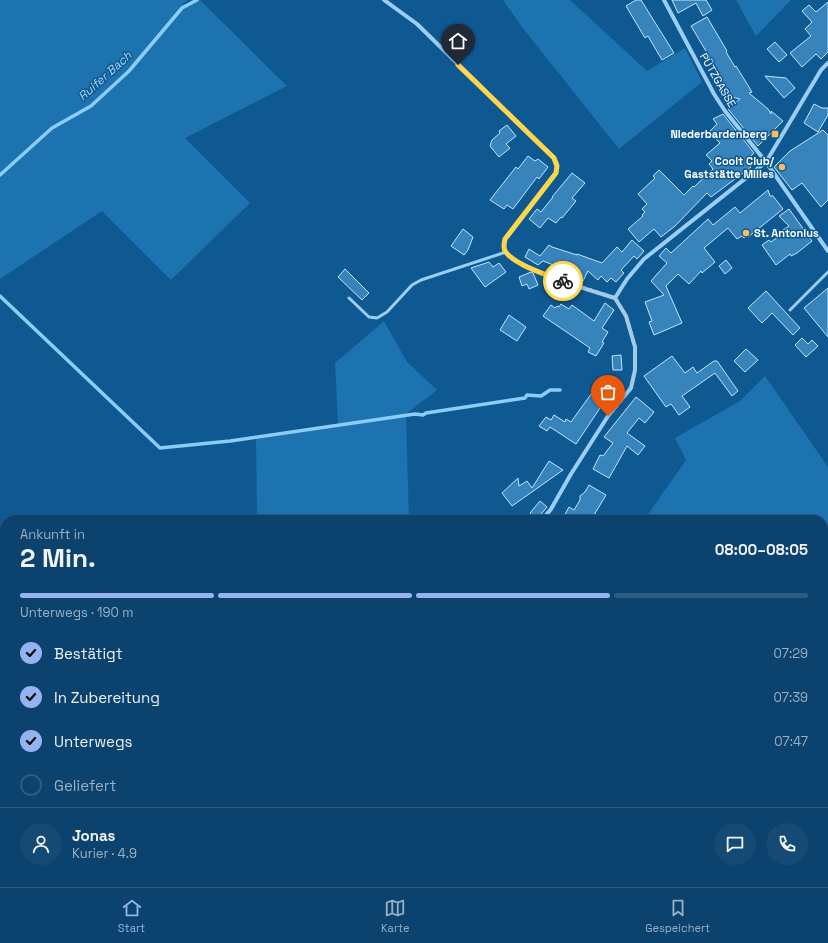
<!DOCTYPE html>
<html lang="de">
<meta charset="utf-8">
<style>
body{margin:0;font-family:"Space Grotesk",sans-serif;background:#144a73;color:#f1f3f6;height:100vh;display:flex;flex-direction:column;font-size:15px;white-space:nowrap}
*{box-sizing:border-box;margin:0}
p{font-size:13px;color:#9ab0c2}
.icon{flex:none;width:22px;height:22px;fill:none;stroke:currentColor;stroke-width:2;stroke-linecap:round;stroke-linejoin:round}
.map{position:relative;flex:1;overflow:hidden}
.details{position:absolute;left:0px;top:515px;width:828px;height:372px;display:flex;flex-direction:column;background:#0b436e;border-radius:16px 16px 0 0;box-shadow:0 1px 3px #0004,0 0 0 1px #2b5c81}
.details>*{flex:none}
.pin{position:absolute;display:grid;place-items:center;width:34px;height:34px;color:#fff;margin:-41px -17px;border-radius:50% 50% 50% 0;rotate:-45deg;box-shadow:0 0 4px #0007}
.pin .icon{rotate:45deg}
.courier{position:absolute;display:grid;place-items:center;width:40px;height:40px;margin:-20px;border:3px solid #ffd54a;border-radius:50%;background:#fff;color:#222;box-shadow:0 1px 5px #0007}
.headline em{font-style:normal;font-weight:700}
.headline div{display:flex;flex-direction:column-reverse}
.headline{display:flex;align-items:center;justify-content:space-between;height:68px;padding:0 20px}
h1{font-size:26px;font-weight:700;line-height:30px}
.bar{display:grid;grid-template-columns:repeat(4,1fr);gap:6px 4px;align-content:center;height:48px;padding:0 20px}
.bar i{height:5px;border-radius:3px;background:#2b5c81}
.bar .active{background:#95b2f1}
.bar p{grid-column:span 4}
.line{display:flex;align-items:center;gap:10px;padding:0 20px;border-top:1px solid #2b5c81}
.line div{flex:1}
.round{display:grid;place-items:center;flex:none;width:42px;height:42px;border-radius:21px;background:#144a73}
ol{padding:0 20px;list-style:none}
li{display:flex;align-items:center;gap:12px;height:44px}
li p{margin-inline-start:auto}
li .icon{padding:4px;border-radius:50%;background:#95b2f1;color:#111;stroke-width:4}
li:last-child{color:#9ab0c2}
li i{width:22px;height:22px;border:2px solid #2b5c81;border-radius:50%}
.menu{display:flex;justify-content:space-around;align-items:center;height:56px;border-top:1px solid #2b5c81;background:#0b436e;font-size:11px;color:#9ab0c2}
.menu a{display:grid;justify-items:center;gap:2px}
.menu .active{color:#95b2f1}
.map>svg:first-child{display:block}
.green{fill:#1d72b0}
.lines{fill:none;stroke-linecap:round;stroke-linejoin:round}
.stream{stroke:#8bccf8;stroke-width:3.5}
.building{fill:#3783bb;stroke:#c2e5fe}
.path{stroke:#9acef4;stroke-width:2;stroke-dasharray:2 3;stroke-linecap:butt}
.lane{stroke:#9acef4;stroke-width:3}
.street{stroke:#9acef4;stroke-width:4}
.done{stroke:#abc5d9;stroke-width:4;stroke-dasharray:0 7.2}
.route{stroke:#ffd54a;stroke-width:5}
.poi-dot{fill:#ffbc5d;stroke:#0f5992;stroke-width:1.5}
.labels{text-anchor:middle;stroke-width:3;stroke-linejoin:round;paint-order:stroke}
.street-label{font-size:11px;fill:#fff;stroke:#0f5992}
.poi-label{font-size:11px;font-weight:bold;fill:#fff;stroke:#0f5992;text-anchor:end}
.water-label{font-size:12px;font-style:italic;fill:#a6d8fb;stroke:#0f5992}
</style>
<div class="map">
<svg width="828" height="887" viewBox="0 0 828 887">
<rect width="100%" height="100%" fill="#0f5992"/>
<!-- green -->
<g class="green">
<polygon points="0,0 188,0 181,5 200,0 287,86 185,138 250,203 171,280 102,211 0,279"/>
<polygon points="503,0 570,0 647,71 685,48 702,82 619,149 522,27"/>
<polygon points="736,0 791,0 756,36"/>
<polygon points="384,321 407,362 437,390 406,414 409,520 257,520 256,438 338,424 335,363"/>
<polygon points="765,376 828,467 828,703 823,686 823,520 644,520 686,460 675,438 740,401"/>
</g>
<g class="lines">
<!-- stream -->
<g class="stream">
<polyline points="0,175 52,128 91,106 129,71 182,8 197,0"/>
<polyline points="0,296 160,448 230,441 415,414 423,415 426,413 525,398 527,395 541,396 550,390 560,390"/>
</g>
</g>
<!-- building -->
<g class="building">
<polygon points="636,0 641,0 674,53 662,60 648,36 645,38 626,6"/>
<polygon points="672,0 706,0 712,10 703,16 696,3 678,13"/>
<polygon points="828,2 828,52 821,59 816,54 802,67 790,53 811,36 805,29 812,22 802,11 809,5 816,12"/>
<polygon points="707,17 727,51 726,52 735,67 736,66 752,92 749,93 768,109 771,114 771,111 783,121 758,146 728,109 740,99 727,96 721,85 720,82 722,78 691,26"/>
<polygon points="775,42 787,55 779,62 767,49"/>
<polygon points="765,76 786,78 795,88 784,98"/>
<polygon points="814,104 822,108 828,108 828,115 818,132 804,123"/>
<polygon points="723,114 754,153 746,161 751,167 711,197 707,193 675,226 661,237 654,229 639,242 628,229 643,216 642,215 645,212 642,209 647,204 638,194 655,178 653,176 659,170 684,195 693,186 694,187 713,169 709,164 712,161 706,155 720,143 709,132 717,124 713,119"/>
<polygon points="507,125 516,136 506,144 510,148 499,157 490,146 492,140 500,133 499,131"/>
<polygon points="823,130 828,135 828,200 821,207 802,183 792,190 774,167 790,151"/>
<polygon points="528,156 535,161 538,159 548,167 539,179 537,177 513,209 507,205 504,209 490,200 516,167 518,169"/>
<polygon points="572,173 585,183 572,198 576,201 562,218 561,217 556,223 548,218 540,228 529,219 537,209 541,212 553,197 552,197"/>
<polygon points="768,190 770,196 773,196 783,209 748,237 747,236 744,238 742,236 737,239 728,228 704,248 715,262 702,273 701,271 689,284 678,274 666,286 682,323 654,335 649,322 652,321 645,302 664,295 651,281 667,263 659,256 666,248 671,253 708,219 713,225 735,207 740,213"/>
<polygon points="789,209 812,241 797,253 791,256 790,254 776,265 762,245 769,240 771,242 785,232 783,230 789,226 779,216"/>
<polygon points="463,229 473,237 468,250 464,255 451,246"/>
<polygon points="632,240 644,251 637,259 634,256 621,270 624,273 616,282 611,278 607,282 601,276 598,280 588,271 583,281 560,272 561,268 543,261 538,265 525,257 529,249 540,256 549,245 552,247 577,255 577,254 602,263 617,247 622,252"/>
<polygon points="726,260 732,268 725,274 719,266"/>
<polygon points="489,262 493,267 499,263 506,272 485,287 471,268"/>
<polygon points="345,269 369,293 362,300 338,277"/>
<polygon points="531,272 533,273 538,285 529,289 527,284 522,286 519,277"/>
<polygon points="828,288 828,337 804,308"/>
<polygon points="766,291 800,328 793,335 772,313 762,323 748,308"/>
<polygon points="605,303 614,310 602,328 608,332 602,342 604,343 596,356 588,352 590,348 543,316 551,305 555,308 557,306 559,307 561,304 569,309 572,305 594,321"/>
<polygon points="509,315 526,327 517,341 500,330"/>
<polygon points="802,338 808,344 812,340 818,346 806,357 795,345"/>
<polygon points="746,349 758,360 745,372 734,361"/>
<polygon points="621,355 622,370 613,370 612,356"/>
<polygon points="672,356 685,373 693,367 697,373 714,361 717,361 738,391 732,396 715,373 682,396 690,407 679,415 671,404 666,407 644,376"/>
<polygon points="594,390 606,399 576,444 550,427 547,431 539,426 546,417 551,420 554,415 565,422 566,419 571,422"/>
<polygon points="636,397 654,412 645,423 639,418 627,433 645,446 638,455 627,446 609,478 593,469 600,455 603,456 613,443 604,437"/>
<polygon points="549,461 563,470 512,506 502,493 518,478 519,486 527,481 532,488"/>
<polygon points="589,485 606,495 591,520 562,520 569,507 574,510 580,500 580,496 585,492"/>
<polygon points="540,501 547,507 537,519 530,513"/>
</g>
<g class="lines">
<!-- path -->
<g class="path">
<polyline points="0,782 5,797"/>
<polyline points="30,882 32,887"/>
<polyline points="556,882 557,887"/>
</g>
<!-- lane -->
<g class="lane">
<polyline points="349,298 369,317 377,318 387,312 412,285 421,280 506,252"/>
<polyline points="790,310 828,272"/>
</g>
<!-- street -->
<g class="street">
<path d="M384,0L417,24L554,158L557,165L556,173L505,239C504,244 503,247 505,251C516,269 593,291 615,298"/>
<polyline points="664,0 714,94 725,111 766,162 828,251"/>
<polyline points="615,298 627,279 644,259 766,162 821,70 828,63"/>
<polyline points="542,520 551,509 571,474 608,416 631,388 635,370 635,347 626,316 615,298"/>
<polyline points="0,654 5,654"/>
</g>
</g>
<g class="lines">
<!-- done -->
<polyline class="done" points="563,281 615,298 626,316 635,347 635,370 631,388 608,416"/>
<!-- route -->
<path class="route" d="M458,65L554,158L557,166L556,173L505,239C504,244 503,247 505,251C514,265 548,275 563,281"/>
</g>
<!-- markers -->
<g class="poi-dot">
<rect x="771" y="130" width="8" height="8" rx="2"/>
<circle cx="782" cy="167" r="4"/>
<circle cx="746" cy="233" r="4"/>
</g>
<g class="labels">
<!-- street labels -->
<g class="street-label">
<text transform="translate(718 80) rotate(60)" y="4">PÜTZGASSE</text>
</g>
<!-- poi labels -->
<g class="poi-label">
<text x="767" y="138">Niederbardenberg</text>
<text x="774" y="165">Coolt Club/<tspan x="774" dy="13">Gaststätte Milles</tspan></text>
<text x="754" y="237" text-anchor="start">St. Antonius</text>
</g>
<!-- water labels -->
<g class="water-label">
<text transform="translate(105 76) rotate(-42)" y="4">Ruifer Bach</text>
</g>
</g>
</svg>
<div class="pin" style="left:608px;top:416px;background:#ea580c"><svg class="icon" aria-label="bag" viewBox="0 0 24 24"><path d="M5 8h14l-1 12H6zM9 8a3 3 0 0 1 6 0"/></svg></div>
<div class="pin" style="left:458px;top:65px;background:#1f2937"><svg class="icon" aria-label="home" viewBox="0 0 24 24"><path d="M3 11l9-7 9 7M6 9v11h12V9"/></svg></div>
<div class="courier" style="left:563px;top:281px"><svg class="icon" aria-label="bike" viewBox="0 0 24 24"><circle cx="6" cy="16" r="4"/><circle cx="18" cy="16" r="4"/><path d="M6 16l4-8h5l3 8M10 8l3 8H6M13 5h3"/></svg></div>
<section class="details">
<div class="headline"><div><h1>2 Min.</h1><p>Ankunft in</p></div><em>08:00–08:05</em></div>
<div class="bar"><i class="active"></i><i class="active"></i><i class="active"></i><i></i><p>Unterwegs · 190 m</p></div>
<ol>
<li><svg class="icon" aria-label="check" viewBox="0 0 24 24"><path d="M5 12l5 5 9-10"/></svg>Bestätigt<p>07:29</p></li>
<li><svg class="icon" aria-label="check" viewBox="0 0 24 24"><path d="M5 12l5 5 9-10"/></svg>In Zubereitung<p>07:39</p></li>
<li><svg class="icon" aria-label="check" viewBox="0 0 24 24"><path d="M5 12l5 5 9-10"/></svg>Unterwegs<p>07:47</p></li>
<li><i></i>Geliefert</li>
</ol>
<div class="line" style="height:72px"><a class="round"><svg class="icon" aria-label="person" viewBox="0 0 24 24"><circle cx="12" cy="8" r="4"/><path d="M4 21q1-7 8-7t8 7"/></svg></a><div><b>Jonas</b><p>Kurier · 4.9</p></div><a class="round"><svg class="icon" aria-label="chat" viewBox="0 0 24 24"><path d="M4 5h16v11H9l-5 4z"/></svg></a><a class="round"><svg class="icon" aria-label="phone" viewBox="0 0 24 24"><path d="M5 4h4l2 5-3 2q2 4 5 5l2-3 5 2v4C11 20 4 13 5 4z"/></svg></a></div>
</section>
</div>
<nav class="menu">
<a class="active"><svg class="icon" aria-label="home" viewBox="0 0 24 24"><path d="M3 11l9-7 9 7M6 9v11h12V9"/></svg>Start</a>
<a><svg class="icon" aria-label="map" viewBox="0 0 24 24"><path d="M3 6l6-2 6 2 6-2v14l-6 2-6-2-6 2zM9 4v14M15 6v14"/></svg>Karte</a>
<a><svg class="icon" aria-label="saved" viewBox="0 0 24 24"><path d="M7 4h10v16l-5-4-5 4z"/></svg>Gespeichert</a>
</nav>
